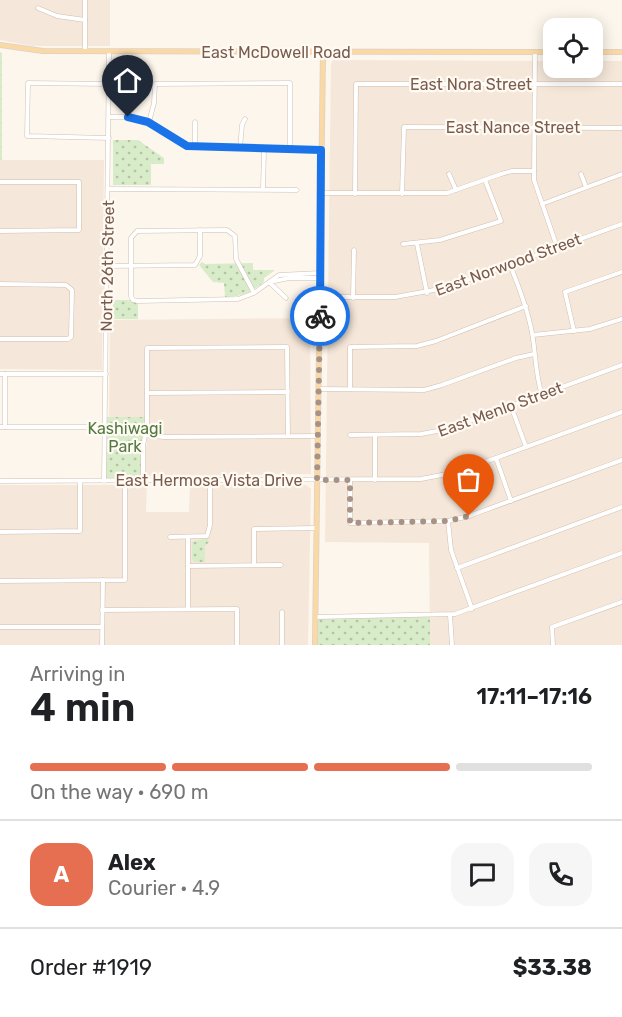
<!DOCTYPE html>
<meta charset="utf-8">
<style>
body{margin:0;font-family:Rubik,sans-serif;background:#f6f6f6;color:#202124;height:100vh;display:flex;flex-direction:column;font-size:22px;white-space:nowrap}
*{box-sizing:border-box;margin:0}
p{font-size:20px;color:#757577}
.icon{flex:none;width:33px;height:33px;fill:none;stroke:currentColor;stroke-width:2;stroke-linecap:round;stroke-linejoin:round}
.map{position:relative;height:645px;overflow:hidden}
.panel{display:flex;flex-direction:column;background:#fff;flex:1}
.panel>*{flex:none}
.tools{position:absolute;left:543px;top:18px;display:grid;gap:12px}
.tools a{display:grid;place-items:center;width:60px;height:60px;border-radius:12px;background:#fff;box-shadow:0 3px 15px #0003;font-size:30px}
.pin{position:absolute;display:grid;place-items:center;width:51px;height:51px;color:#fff;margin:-62px -26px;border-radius:50% 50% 50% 0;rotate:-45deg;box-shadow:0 0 6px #0007}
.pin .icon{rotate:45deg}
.courier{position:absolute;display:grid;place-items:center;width:60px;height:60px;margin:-30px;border:4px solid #1a73e8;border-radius:50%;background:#fff;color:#222;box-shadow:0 2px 8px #0007}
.summary em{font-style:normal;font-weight:600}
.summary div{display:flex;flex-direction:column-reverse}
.summary{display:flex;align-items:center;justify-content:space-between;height:102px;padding:0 30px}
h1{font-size:39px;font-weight:600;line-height:45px}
.bar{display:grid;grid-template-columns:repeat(4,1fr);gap:9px 6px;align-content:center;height:72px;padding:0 30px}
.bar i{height:8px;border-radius:4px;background:#e0e0e0}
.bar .current{background:#e76f51}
.bar p{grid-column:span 4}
.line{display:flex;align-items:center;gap:15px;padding:0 30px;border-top:2px solid #e0e0e0}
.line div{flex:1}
.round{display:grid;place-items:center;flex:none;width:63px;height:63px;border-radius:18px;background:#f6f6f6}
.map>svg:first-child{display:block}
.residential{fill:#f5e8da}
.park{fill:url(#park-dots)}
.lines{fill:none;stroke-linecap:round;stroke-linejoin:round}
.minor-casing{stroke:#d1beb0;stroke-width:5}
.major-casing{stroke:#dad1cd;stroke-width:6}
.minor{stroke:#fff;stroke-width:4}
.major{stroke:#fbd9a5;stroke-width:4.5}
.done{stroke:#a89285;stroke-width:6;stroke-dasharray:0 10.8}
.route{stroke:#1a73e8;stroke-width:8}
.labels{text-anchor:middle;stroke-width:4.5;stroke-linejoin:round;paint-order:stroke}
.street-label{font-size:16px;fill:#7a5c4d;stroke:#fffaf3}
.park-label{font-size:16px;fill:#537a41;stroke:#fffaf3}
</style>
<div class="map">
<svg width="622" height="645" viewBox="0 0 622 645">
<defs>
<pattern id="park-dots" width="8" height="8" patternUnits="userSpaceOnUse" patternTransform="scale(1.5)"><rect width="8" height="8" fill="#d8ecc9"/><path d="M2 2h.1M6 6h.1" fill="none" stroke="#b4c2a5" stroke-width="1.8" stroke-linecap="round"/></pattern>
</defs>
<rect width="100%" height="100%" fill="#fdf6ec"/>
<!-- residential -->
<g class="residential">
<polygon points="0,0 110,0 110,46 32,46 0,40"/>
<polygon points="333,60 553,61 554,68 592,68 593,61 622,61 622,645 430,645 429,543 325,542 331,64"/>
<polygon points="0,160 104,160 102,370 0,369"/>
<polygon points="310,318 311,474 146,476 146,449 150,417 109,417 110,320"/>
<polygon points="0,485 147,485 146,512 189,512 190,485 306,485 311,489 308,645 0,645"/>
</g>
<!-- park -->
<g class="park">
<polygon points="0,52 2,53 2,160 0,160"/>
<polygon points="113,140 138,140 164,158 164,164 151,164 151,185 113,185"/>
<path d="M202,262L205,264L253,263V270H275L264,278V282C252,292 240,297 225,297L224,283L213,282L199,265Z"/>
<polygon points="114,300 131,300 138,304 138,319 113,319 113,303"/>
<polygon points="105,417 147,417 143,480 104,481"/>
<polygon points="208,538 209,542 205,546 205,562 194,562 192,559 192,542"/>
<polygon points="430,616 430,645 315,645 316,617"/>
</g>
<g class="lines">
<defs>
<g id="minor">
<polyline points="38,8 57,16 85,20"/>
<polyline points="85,51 85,0"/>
<polyline points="535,52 534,180 557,247"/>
<polyline points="109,84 28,83 27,136 109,138"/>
<polyline points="109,117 128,117 149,122 187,146 321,150"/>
<polyline points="149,122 154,103 155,84 290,83 290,149"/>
<polyline points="195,122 195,146"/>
<polyline points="240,148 242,125 245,119"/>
<polyline points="449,174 456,190"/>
<polyline points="581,174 586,187"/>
<polyline points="0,182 79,182 79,230 0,231"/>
<polyline points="109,189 297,190"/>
<polyline points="263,189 264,149"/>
<polyline points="321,193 447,193 501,174 512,171 534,171"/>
<polyline points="355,194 356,84 622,84"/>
<polyline points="402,194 404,127 622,128"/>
<polyline points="542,204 622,174"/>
<polyline points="403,244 440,240 501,221 485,180"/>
<polyline points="417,244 427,293"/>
<path d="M510,265C519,287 528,310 532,333C536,354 535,374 542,395"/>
<polyline points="107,266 195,265 200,256 200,230"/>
<polyline points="270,282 289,278 320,278"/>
<polyline points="270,283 286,298"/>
<polyline points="0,284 66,285 72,290 71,337 68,339 0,339"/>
<polyline points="254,293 236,259 235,236 227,230 137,231 131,238 131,296 133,300 138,301 238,299 254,293 279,275 320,273"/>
<polyline points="320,297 395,297 445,288 622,224"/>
<polyline points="353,298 354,250"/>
<polyline points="574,331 565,292 622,272"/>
<polyline points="533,335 590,329 622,319"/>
<polyline points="0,374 106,374"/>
<polyline points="5,374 5,427"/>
<polyline points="319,389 424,390 442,385 516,358 534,354"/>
<polyline points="350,389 350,347 417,346 436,341 526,306"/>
<polyline points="147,393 288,392"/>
<polyline points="511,406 526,447"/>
<polyline points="0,427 105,427"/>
<polyline points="144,435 164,437 318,436"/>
<polyline points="350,435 421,434 448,429 622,365"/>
<polyline points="496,458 511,501"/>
<polyline points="143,480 143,446 147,425 147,348 287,347 288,436"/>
<polyline points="350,480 350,523 448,521 469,516 622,460"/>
<polyline points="375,480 375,435"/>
<polyline points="0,481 421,479 452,473 496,458 622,412"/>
<polyline points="104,481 109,52"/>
<polyline points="448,521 451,550 472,609"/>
<polyline points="0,532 80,531 80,481"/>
<polyline points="170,537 207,536 210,525 210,481"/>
<polyline points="254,565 254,529 316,528"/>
<polyline points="188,566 281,565"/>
<polyline points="457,568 622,507"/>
<polyline points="0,581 125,580 125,481"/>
<polyline points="188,609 188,537"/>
<polyline points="102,610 237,609 237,645"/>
<polyline points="282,612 282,645"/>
<polyline points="450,615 452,645"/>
<polyline points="316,617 455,614 622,553"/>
<polyline points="0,627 102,627"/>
<polyline points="102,645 103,580"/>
<polyline points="553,645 552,627 622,602"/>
</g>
<g id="major">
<polyline points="0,45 43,51 554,52"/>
<polyline points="592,52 622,52"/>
<polyline points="315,645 323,52"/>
</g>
</defs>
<!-- minor casing -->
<use href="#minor" class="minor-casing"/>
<!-- major casing -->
<use href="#major" class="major-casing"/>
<!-- minor -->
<use href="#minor" class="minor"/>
<!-- major -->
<use href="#major" class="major"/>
</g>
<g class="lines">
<!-- done -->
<polyline class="done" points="320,316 317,480 350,480 350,523 448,521 469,516"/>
<!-- route -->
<polyline class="route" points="128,117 148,122 187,146 321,150 320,316"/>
</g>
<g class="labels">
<!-- street labels -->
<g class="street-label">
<text x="276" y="58">East McDowell Road</text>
<text x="471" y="90">East Nora Street</text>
<text x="513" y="133">East Nance Street</text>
<text transform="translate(508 264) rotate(-20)" y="6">East Norwood Street</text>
<text transform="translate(107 266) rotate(-89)" y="6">North 26th Street</text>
<text transform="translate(500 409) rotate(-20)" y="6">East Menlo Street</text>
<text x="209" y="486">East Hermosa Vista Drive</text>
</g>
<!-- park labels -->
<g class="park-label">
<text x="125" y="434">Kashiwagi<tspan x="125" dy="18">Park</tspan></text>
</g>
</g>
</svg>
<div class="tools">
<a><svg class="icon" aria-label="locate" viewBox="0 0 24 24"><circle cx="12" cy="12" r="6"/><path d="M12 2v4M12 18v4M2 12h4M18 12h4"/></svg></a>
</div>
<div class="pin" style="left:469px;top:516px;background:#ea580c"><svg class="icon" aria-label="bag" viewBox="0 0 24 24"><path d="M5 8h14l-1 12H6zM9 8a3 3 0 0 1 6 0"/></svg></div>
<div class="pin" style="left:128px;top:117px;background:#1f2937"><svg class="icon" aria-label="home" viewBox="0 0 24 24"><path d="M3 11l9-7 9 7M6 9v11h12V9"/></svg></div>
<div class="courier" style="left:320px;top:316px"><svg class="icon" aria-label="bike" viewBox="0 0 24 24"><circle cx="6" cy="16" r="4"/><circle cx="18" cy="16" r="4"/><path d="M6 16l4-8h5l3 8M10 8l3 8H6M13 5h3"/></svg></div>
</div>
<section class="panel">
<div class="summary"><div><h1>4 min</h1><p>Arriving in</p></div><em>17:11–17:16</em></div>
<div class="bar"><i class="current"></i><i class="current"></i><i class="current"></i><i></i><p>On the way · 690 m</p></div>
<div class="line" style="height:108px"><b class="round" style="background:#e76f51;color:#fff">A</b><div><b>Alex</b><p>Courier · 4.9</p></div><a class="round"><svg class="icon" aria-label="chat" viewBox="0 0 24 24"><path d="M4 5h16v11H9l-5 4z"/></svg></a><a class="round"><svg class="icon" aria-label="phone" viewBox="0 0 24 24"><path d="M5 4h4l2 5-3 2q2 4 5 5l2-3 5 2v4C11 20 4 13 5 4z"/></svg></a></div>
<div class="line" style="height:78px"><div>Order #1919</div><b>$33.38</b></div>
</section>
